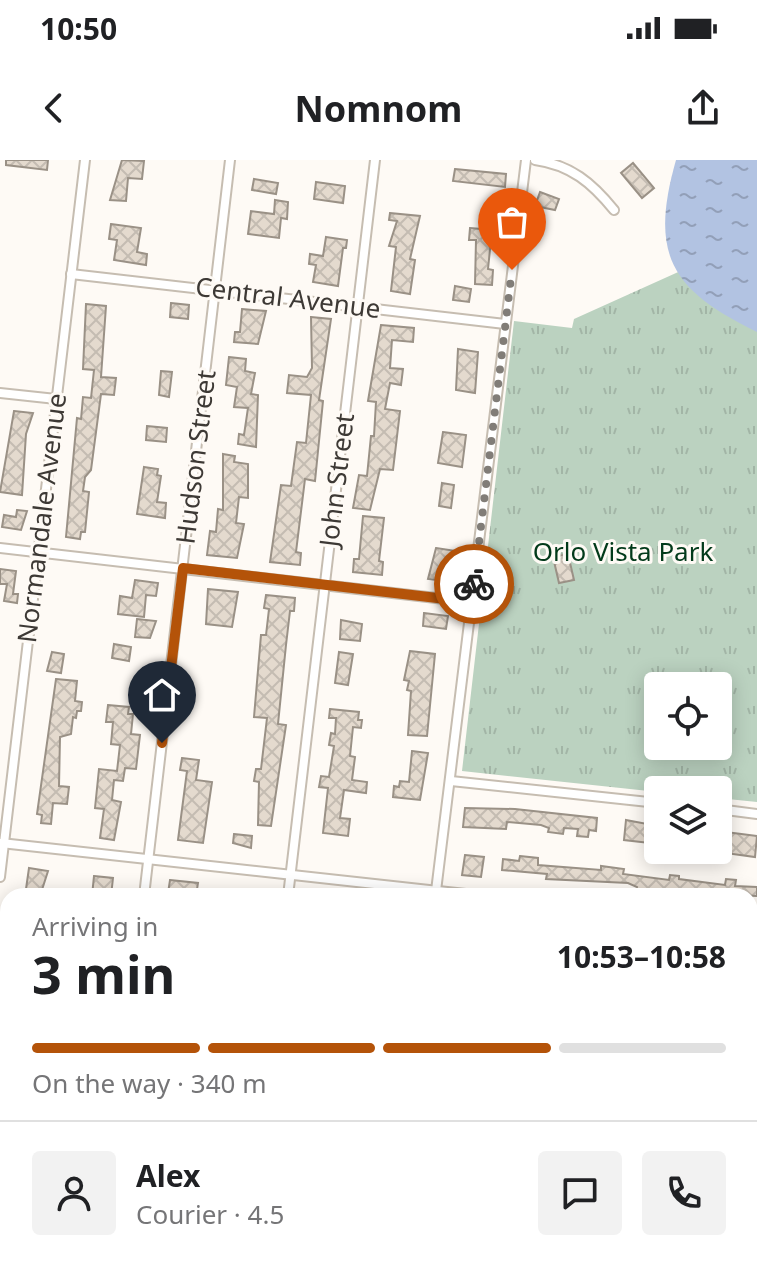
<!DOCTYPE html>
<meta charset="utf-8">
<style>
body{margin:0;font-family:"Noto Sans",sans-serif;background:#f2f2f2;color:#202124;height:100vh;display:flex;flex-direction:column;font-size:30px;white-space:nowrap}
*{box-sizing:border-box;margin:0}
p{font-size:26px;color:#757577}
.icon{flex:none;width:44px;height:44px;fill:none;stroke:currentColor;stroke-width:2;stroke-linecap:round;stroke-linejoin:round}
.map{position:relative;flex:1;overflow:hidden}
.drawer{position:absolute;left:0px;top:728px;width:758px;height:394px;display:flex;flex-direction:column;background:#fff;border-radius:24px 24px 0 0;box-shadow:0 4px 20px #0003}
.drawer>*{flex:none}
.buttons{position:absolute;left:644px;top:512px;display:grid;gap:16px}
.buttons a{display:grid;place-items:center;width:88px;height:88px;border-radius:8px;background:#fff;box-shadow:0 4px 20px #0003;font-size:40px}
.pin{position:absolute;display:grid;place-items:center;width:68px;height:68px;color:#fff;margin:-82px -34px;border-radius:50% 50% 50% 0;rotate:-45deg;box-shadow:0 0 8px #0007}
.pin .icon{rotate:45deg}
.courier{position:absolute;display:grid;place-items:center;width:80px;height:80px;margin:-40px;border:6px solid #b45309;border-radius:50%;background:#fff;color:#222;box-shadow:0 2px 10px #0007}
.headline em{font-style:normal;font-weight:700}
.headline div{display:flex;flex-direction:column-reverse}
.headline{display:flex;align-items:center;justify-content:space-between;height:136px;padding:0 32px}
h1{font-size:52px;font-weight:700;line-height:60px}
.bar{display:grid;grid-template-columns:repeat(4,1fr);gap:12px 8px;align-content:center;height:96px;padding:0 32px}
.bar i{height:10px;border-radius:6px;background:#e0e0e0}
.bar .on{background:#b45309}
.bar p{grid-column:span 4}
.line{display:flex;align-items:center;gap:20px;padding:0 32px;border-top:2px solid #e0e0e0}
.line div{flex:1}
.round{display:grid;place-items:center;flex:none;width:84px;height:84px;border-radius:8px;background:#f2f2f2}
.status{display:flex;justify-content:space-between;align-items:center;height:56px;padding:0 40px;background:#fff;direction:ltr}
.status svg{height:22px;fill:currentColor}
header{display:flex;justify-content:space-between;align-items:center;height:104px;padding:0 32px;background:#fff;font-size:36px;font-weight:700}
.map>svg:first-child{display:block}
.park{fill:url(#park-tufts);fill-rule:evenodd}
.water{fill:url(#water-ripples)}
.building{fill:url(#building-cross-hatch);stroke:#9a9186;stroke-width:2}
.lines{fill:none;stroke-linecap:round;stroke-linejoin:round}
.street-casing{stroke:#c6bdb1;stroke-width:12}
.street{stroke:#fff;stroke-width:8}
.done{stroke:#817d78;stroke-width:8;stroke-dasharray:0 14.4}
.route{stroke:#b45309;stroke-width:10}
.labels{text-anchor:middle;stroke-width:6;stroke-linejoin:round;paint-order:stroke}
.street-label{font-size:26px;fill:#3d3935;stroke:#fefaf5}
.park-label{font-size:26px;fill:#023a1a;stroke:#fefaf5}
</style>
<div class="status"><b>10:50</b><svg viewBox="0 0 49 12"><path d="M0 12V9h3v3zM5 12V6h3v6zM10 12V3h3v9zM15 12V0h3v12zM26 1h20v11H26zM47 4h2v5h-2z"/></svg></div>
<header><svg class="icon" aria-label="back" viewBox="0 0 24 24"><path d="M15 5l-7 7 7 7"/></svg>Nomnom<svg class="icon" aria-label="share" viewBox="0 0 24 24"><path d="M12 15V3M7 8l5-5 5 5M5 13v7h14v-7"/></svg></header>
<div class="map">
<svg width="757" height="1121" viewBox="0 0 757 1121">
<defs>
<pattern id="park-tufts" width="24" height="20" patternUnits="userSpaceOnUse" patternTransform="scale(2)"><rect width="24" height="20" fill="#bbd2c0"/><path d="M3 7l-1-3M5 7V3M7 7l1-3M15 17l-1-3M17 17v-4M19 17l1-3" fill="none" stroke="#a2b5a6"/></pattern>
<pattern id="water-ripples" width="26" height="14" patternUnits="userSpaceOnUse" patternTransform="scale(2)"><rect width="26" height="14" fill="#b2c3e2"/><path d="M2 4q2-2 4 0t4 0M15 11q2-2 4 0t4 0" fill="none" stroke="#929fb8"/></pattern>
<pattern id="building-cross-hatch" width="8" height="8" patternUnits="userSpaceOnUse" patternTransform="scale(2)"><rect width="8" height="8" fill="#e4dace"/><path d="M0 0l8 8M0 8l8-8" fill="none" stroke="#c4bcb2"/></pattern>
</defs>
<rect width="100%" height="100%" fill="#fefaf5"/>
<!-- park -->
<path class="park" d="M747,81L757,88V642L718,638V630L658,632L462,611L514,161L572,168L574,159ZM658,526H718V586H658Z"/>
<!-- water -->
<path class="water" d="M676,0H757V172C671,130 649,95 676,0Z"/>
<!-- building -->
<g class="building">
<polygon points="6,0 48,0 47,10 6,5"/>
<polygon points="122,0 144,1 142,19 128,18 126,41 110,40"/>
<polygon points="633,3 654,28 642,38 621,13"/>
<polygon points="455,9 506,14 505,27 453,21"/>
<polygon points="254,19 278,23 276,34 252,30"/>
<polygon points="316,22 345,26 343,43 314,39"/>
<polygon points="540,32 559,39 555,50 535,46"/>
<polygon points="275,40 288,42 287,59 281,58 279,78 248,74 251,51 274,54"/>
<polygon points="390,53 420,56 410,99 415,100 410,134 391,131 396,87 389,86 397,61 389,60"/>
<polygon points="111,64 141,68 137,92 147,94 146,105 114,100 117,80 109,79"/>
<polygon points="470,68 492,70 488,109 493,110 492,125 475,124 476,80 469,80"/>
<polygon points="326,77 347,80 346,88 343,88 338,126 313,122 316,105 309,104 310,94 323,96"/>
<polygon points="455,126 471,129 469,142 453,140"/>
<polygon points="171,143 189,145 188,159 170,157"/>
<polygon points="86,144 106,146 101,217 116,218 114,235 101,234 91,310 85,317 83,331 89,332 85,372 81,372 80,379 66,377 77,258 81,259 83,237 91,238 94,210 83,209"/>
<polygon points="242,149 266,151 258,184 234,182 235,172 240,172"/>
<polygon points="311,157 331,159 319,240 323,241 315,321 305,319 296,392 301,393 300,405 270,402 281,325 291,326 297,282 306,283 311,235 287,233 289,215 307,217 312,208"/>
<polygon points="381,165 414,168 413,182 392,180 390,208 403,209 401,225 390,223 385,249 400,251 393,310 380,309 370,350 353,348 359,315 367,316 371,276 374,276 376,242 368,241"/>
<polygon points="458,189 478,192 475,233 456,230"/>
<polygon points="229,197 246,199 245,211 255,213 251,234 258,235 256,287 238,284 239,274 244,275 248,248 234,247 237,227 226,225"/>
<polygon points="161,211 172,212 169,237 159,235"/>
<polygon points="14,251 33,253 26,274 22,335 0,332"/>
<polygon points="147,266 167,268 166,282 146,280"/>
<polygon points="443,272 466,275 462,307 438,303"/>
<polygon points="223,294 235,296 234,302 248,304 248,338 239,337 236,363 244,364 237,398 207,395 210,371 216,372 218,349 223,350"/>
<polygon points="144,307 158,309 157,315 161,316 157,342 166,343 165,358 137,354"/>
<polygon points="442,323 454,325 451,348 439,346"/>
<polygon points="17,350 27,351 21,370 2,367 4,355 16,357"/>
<polygon points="363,356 384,358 379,401 383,402 382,415 353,412 354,399 359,399"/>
<polygon points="436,388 456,391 452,422 428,419"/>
<polygon points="568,394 574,420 559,423 553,397"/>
<polygon points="0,409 16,411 13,434 18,434 17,443 4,441 7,424 0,424"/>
<polygon points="135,420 158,423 156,436 146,435 144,457 118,454 120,436 132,438"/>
<polygon points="208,429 238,432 232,467 206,464"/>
<polygon points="266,435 295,438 294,451 290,451 286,485 278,564 286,565 271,666 258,665 259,622 254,621 256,609 261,609 267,558 254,557 261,475 266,475 269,449 264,448"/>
<polygon points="424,453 448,456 446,469 423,466"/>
<polygon points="137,459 156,461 150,478 135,477"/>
<polygon points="341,460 362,464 360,481 340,479"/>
<polygon points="114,484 131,487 129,501 112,498"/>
<polygon points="410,491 435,494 427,576 408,575 411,531 407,530 409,521 404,520"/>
<polygon points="52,492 64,494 61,513 47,511"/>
<polygon points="339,492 353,494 348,525 335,523"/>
<polygon points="56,519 77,521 75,541 82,542 81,551 77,551 76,558 73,557 71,574 60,577 59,626 69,627 67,644 53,643 51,664 41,663 42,655 37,654"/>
<polygon points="108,545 129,547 128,554 133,554 131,574 140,575 136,609 125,608 123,621 114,620 112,640 121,642 114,680 100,678 104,649 95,648 99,609 117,611 120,585 111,584 113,562 106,562"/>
<polygon points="330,549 359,552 358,560 362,560 361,568 353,567 350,596 355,597 352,620 367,622 366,633 344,630 340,658 350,659 348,676 323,673 328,628 319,627 321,616 329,617 334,586 329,585 331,573 335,574 336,558 329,558"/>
<polygon points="412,591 428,593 420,640 393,637 394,626 399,627 400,621 409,622"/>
<polygon points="182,598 199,600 196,620 212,622 203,683 178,680 187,611 180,610"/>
<polygon points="465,648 515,649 597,658 596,671 589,670 588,677 577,676 578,669 564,668 563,674 548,672 549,668 541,665 507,662 506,669 463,667"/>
<polygon points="626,660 658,666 658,684 624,680"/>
<polygon points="718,671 757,676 755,697 718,692"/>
<polygon points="234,674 252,676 251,688 233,683"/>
<polygon points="465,695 484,697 481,717 462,715"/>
<polygon points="520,696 538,698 538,705 601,710 601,706 624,709 623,714 669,720 670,715 679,716 679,719 725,725 726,719 736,720 735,726 757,727 757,736 636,731 637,727 628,723 546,719 547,714 502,710 503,699 519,701"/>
<polygon points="29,708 48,711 40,736 25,736"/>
<polygon points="94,716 113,718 111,736 92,736"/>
<polygon points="170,720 198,723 196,736 168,733"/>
<polygon points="0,984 8,985 5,1064 0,1064"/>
</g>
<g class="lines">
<defs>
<g id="street">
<path d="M535,0C571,5 592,23 614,50"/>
<polyline points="71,114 505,164"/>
<polyline points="0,233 56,239"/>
<polyline points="0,388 471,442"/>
<polyline points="451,621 658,643"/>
<polyline points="718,649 757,654"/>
<polyline points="1,683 484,736"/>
<polyline points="0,717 85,0"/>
<polyline points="436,731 526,0"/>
<polyline points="144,736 230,0"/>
<polyline points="288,736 375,0"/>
<polyline points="750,765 757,766"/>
<polyline points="750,881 757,882"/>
<polyline points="0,967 8,968"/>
<polyline points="750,994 757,995"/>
<polyline points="750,1107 757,1108"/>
<polyline points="98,1121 99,1114"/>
<polyline points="242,1121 243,1114"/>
<polyline points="392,1121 393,1114"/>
</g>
</defs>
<!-- street casing -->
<use href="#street" class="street-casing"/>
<!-- street -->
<use href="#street" class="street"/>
</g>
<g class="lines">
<!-- done -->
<polyline class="done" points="474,424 512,110"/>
<!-- route -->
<polyline class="route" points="162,583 183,408 471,442 474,424"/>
</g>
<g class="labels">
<!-- street labels -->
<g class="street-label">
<text transform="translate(288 138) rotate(7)" y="9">Central Avenue</text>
<text transform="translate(196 297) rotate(-83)" y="9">Hudson Street</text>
<text transform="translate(337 320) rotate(-83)" y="9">John Street</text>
<text transform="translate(42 358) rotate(-83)" y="9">Normandale Avenue</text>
</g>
<!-- park labels -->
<g class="park-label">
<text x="623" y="401">Orlo Vista Park</text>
</g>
</g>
</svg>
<div class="buttons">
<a><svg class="icon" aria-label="locate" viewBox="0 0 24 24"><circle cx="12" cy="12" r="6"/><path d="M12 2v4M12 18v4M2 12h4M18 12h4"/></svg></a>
<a><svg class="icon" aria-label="layers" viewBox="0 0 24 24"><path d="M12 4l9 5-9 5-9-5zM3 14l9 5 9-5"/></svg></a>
</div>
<div class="pin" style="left:512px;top:110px;background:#ea580c"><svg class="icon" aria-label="bag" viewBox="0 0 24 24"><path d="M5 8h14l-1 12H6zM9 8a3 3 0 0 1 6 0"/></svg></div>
<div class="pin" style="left:162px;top:583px;background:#1f2937"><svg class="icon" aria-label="home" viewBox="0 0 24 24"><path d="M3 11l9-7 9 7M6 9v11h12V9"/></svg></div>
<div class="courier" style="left:474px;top:424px"><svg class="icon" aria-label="bike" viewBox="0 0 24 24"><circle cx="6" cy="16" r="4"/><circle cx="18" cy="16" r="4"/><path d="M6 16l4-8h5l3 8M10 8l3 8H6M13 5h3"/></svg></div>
<section class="drawer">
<div class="headline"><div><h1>3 min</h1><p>Arriving in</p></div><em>10:53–10:58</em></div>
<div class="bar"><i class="on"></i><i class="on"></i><i class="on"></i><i></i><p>On the way · 340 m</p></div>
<div class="line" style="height:144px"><a class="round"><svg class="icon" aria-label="person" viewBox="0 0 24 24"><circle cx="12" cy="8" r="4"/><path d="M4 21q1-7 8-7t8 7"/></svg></a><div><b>Alex</b><p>Courier · 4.5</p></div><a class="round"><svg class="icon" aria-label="chat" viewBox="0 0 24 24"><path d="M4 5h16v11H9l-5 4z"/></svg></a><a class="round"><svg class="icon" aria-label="phone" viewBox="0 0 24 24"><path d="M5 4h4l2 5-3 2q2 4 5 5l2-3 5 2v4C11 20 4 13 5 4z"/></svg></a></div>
</section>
</div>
